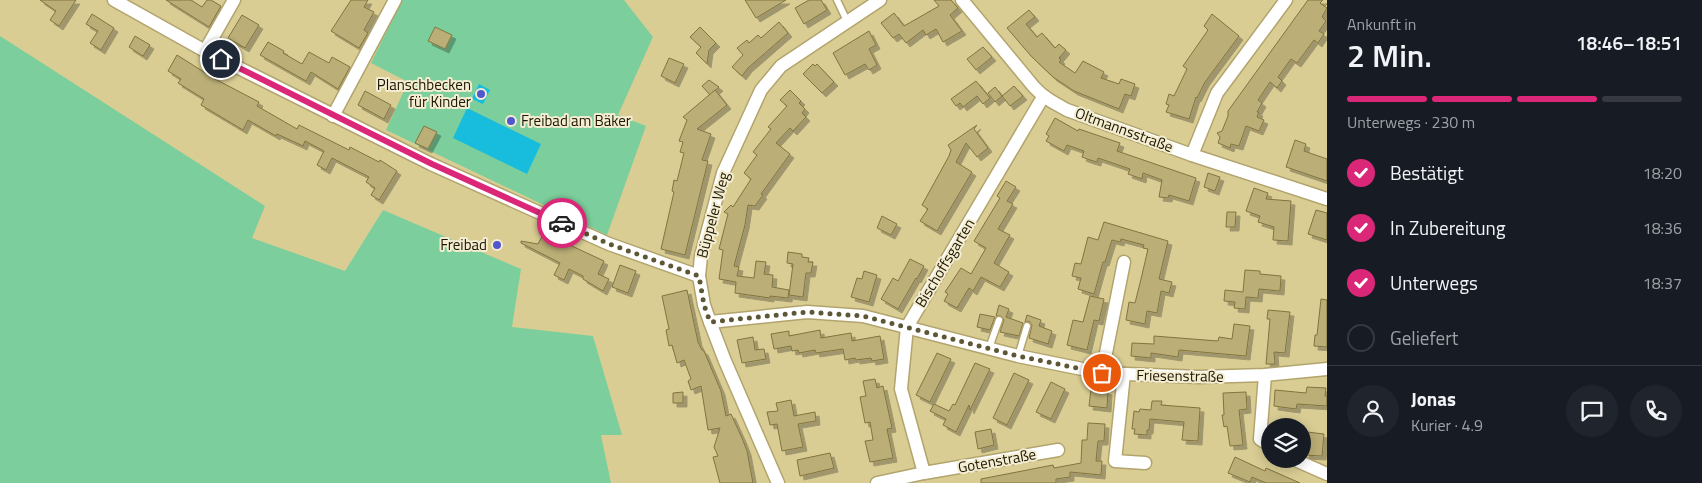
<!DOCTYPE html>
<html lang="de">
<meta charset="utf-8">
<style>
body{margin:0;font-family:"Titillium Web",sans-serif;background:#20242c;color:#f1f3f6;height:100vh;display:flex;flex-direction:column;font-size:19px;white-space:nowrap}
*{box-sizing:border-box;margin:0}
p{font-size:16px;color:#9ea1a6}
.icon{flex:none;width:28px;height:28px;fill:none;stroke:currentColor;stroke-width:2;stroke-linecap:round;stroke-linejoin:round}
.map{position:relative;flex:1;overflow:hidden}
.side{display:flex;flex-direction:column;background:#171b24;width:375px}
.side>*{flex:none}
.tools{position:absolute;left:1261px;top:418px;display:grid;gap:10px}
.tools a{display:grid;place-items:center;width:50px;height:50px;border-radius:50%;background:#171b24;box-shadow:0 2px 12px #0003;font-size:25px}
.pin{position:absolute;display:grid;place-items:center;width:42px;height:42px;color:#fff;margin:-21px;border:2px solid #fff;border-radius:50%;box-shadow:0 1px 5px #0007}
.courier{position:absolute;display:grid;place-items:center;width:50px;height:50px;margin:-25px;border:4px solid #db2777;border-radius:50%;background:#fff;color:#222;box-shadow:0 1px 6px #0007}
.head em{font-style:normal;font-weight:600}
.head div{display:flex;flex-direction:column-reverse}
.head{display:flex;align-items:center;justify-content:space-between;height:85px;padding:0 20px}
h1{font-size:32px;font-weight:600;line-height:38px}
.bar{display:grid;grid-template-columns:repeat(4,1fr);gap:8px 5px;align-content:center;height:60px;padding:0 20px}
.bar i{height:6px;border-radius:4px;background:#363941}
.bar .on{background:#db2777}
.bar p{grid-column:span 4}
.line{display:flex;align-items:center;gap:12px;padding:0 20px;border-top:1px solid #363941}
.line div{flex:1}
.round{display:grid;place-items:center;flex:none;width:52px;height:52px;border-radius:26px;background:#20242c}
ol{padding:0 20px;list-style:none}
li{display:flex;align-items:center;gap:15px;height:55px}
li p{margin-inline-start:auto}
li .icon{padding:5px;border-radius:50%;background:#db2777;color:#fff;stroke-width:4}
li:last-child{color:#9ea1a6}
li i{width:28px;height:28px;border:2px solid #363941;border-radius:50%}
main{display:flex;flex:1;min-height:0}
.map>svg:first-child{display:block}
.green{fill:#7ccf9c}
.water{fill:#18bddd}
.building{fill:#bbae76;stroke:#81743e;filter:url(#shadow)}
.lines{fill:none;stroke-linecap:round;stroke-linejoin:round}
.service-casing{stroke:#b2a46d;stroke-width:9}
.minor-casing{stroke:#b2a46d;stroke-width:15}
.service{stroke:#fff;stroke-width:6}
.minor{stroke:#fff;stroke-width:12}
.done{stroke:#5e5735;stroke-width:5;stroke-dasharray:0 9}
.route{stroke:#db2777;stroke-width:6}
.poi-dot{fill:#5157cd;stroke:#f4edd1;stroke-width:2}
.labels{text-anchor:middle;stroke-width:4;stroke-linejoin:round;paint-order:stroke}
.poi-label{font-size:15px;fill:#1c1702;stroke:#f4edd1;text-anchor:end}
.street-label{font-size:15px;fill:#1c1702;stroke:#f4edd1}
</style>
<main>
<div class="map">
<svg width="1327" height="483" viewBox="0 0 1327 483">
<defs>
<filter id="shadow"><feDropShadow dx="4" dy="4" stdDeviation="0" flood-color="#0004"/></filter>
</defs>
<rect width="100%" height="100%" fill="#dacd94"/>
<!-- green -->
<g class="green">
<polygon points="402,0 624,0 653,37 618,115 646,126 607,235 386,130 408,82 371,63"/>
<polygon points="0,36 265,206 252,238 345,271 383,210 521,269 512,327 593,336 622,435 601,435 611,483 0,483"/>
</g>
<!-- water -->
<g class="water">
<polygon points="479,84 490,90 483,104 472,99"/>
<polygon points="467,108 541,144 527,174 453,138"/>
</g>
<!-- building -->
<g class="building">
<polygon points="40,0 76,0 59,26 50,20 56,11"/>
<polygon points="166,0 191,0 202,7 207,0 211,0 221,6 209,27"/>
<polygon points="351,0 368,0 364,7 374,12 364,30 368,33 359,48 331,31"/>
<polygon points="745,0 786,0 756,18"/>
<polygon points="809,0 821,0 827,10 804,24 795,8"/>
<polygon points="934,0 951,0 958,8 950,15 962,31 943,42 936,29 926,35 923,30 906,43 899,34 893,38 881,23 894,13 904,26 939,6"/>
<polygon points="1308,0 1323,0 1320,3 1327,8 1322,17 1326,21 1319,31 1324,34 1318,43 1314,40 1297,63 1291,59 1278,77 1282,81 1277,88 1270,82 1258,100 1262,103 1257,112 1259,112 1257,117 1264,120 1259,131 1246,126 1239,146 1231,144 1230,148 1218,143 1220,137 1217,133 1222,131 1228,116 1228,111"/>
<polygon points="1029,10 1035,17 1026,24 1037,37 1042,33 1055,48 1059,44 1066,50 1059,58 1061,60 1059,62 1075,73 1083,61 1104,72 1101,78 1119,84 1121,79 1135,84 1131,96 1125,94 1119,109 1074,91 1053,77 1031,56 1007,28"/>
<polygon points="92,14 114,28 101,50 90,43 98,31 86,24"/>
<polygon points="1212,14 1239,36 1205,82 1197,98 1196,97 1189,119 1166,112 1169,105 1166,104 1169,94 1174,96 1187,69 1183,66 1208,30 1204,26"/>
<polygon points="242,15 259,25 245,48 228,38"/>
<polygon points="779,22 788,33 748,68 742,76 732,67 743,55 737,48 747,40 749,43 758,35 761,38"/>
<polygon points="435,27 452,35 445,49 428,41"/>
<polygon points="700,27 716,43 709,50 707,64 696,53 701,47 690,37"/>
<polygon points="869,31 876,45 869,49 877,65 869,70 865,64 845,75 833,53"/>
<polygon points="135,36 150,45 143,56 129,47"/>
<polygon points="268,42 284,51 283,53 302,64 309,52 329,63 332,57 350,67 338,89 311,72 306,81 260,55"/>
<polygon points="983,47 992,57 976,70 967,59"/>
<polygon points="177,55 215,79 259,102 257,106 297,129 299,125 349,150 350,147 379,162 380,160 397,171 379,200 371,195 375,188 366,182 369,177 332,158 326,170 317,165 324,151 305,141 303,146 277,134 276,136 248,120 243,130 201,105 204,99 178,83 181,79 168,71"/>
<polygon points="669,58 684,64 675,83 661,76"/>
<polygon points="813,64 815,66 817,64 834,82 822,93 803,74"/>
<polygon points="709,80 719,87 710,95 702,86"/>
<polygon points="976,81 990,98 983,104 977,96 963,107 960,103 956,106 951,99"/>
<polygon points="1014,86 1023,96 1010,106 1002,96 995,102 988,93 995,87 1002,96"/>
<polygon points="715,90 727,105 697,129 711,134 702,160 708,161 685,255 661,249 674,192 672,191 674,180 677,181 684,153 680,152 683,142 679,141 687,120 683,117"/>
<polygon points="790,90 801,101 799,103 805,109 802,113 806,117 793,131 790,128 776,143 790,154 761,194 763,195 755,206 748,205 745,225 734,266 739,267 737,276 754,278 756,261 766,262 764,274 773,275 772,287 789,290 788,298 770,296 770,298 735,293 736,282 719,279 723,250 719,249 728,214 724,212 731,205 733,207 751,179 744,173 757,155 753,152 771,129 768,127 787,106 780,100"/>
<polygon points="365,91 391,105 384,119 358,105"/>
<polygon points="1055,118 1078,131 1079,129 1120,143 1117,151 1196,178 1189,201 1169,195 1168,198 1159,197 1162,180 1143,173 1142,179 1128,174 1130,169 1098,158 1097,162 1090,160 1082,157 1084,151 1067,145 1064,151 1046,141 1049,136 1046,134"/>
<polygon points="977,125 974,129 988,148 977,157 966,143 956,162 972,172 937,231 920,221 928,209 922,205 949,156 951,150 948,145"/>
<polygon points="424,126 437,132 428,149 415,143"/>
<polygon points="1295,140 1306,144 1304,151 1327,159 1327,181 1286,167"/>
<polygon points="1208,173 1220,177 1215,191 1204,187"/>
<polygon points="1006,181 1016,187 1007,201 1013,204 998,229 1010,235 994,263 1009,272 1000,287 981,277 973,291 969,288 957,308 944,301 948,294 945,292 961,268 971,274 986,248 974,241 1000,198 997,196"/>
<polygon points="1254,188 1268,193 1266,199 1291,201 1288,241 1273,240 1274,227 1258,222 1260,216 1246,211"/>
<polygon points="1316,210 1327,213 1327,240 1308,234"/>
<polygon points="1227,212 1236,212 1235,227 1226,227"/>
<polygon points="882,216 897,224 891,235 877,228"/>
<polygon points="1104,222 1168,241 1159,279 1172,282 1169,293 1161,291 1157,313 1147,311 1145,324 1126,320 1129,302 1135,303 1141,279 1148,249 1143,248 1144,245 1121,239 1120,242 1112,240 1105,262 1103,262 1094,294 1078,289 1081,278 1072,276 1075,263 1081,264 1088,237 1098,240"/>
<polygon points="544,233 604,261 598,274 609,279 603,291 583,279 583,276 569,269 564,280 554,275 560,263 521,243 521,241 538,244"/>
<polygon points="788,252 802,254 802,257 809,258 808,262 813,262 811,273 806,273 803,297 789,295 793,264 787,263"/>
<polygon points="910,259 924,266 917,279 916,278 898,309 881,299 893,278 898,281"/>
<polygon points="620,265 636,271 628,293 612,287"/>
<polygon points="1245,270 1260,271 1260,274 1281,276 1280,291 1259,289 1258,298 1246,297 1245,309 1234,308 1235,302 1224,301 1225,290 1243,292"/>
<polygon points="864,271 877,275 869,302 851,297 857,278 862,279"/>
<polygon points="687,290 698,342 702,350 704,351 721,391 726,416 731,414 742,438 747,451 753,483 720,483 713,457 718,456 714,447 720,428 708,430 701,386 691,390 688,381 691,379 684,360 677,363 672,345 669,346 666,330 669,329 662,296"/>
<polygon points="1090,296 1104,299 1099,321 1094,320 1087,350 1067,345 1073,320 1083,322"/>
<polygon points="1321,299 1327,300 1327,347 1314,346 1315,335 1317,335"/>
<polygon points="999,305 1009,309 1006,317 1023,323 1019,336 1000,332 1004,320 1001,316 996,316"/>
<polygon points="1268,310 1290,312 1285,353 1274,352 1275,364 1266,364 1270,319 1267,319"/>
<polygon points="980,314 995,317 990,330 977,327"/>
<polygon points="1027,315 1041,320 1039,326 1052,331 1048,344 1029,338 1032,325 1029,321 1025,322"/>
<polygon points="1234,324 1250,326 1246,356 1179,350 1178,357 1151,353 1151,358 1131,356 1132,343 1154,344 1154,336 1218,341 1219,337 1232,339"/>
<polygon points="820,330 821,338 851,333 852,341 880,336 884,359 872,361 871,358 856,360 855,358 845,360 843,349 816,353 815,350 799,353 798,350 792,351 791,346 774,349 771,334 789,331 789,336"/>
<polygon points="753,337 755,350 764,349 766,359 742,363 737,340"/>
<polygon points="937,353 951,359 930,402 916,395"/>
<polygon points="975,363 990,369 970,410 969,405 956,432 943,425 946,419 930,411 934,404 949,411 953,404 955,405"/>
<polygon points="1014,373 1029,380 1007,425 993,418"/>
<polygon points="875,379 877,388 883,386 892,428 887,429 893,458 870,462 865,441 873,440 870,422 865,423 860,397 866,396 863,381"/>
<polygon points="1051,382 1065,389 1051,419 1036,412"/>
<polygon points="1307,387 1326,388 1325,396 1327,396 1327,406 1297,404 1296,409 1274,406 1275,390 1306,393"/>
<polygon points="1091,389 1108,391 1107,408 1089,406"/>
<polygon points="683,392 683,403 673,403 673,393"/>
<polygon points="1246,392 1247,409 1239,410 1243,445 1230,446 1227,426 1224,427 1222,415 1224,415 1223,393"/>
<polygon points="791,400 794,416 815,412 816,421 798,424 803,447 782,451 777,424 770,425 767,412 778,411 776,403"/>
<polygon points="1152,401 1162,401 1161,405 1200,408 1198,441 1182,440 1184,422 1150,419 1149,430 1147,430 1147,435 1134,434 1135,429 1132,429 1134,411 1139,412 1140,409 1151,410"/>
<polygon points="1088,423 1105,424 1104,441 1098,441 1096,461 1102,461 1101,475 1070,472 1070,477 1056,479 1056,483 981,483 981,479 1053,465 1054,468 1081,463 1082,440 1087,440"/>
<polygon points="991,429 994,445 978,449 975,432"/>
<polygon points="1307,432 1324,434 1322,456 1305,455"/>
<polygon points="830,453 834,468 800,476 797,460"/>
<polygon points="1235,457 1265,471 1266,468 1300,483 1266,483 1252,477 1250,482 1228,473"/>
</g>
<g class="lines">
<defs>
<g id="service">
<polyline points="837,0 847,21"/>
<polyline points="989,348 999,320"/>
<polyline points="1018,356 1027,326"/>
</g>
<g id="minor">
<polyline points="114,0 205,51 431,164 609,244 699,276"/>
<path d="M962,0L1034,87C1044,98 1054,103 1067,110L1192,155L1327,199"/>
<polyline points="205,51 234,0"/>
<polyline points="333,116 395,0"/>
<polyline points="1192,155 1217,93 1286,0"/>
<polyline points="710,322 807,312 863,316 1018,356 1102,373 1199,377 1265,375 1327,369"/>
<polyline points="1102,373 1124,262"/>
<polyline points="1124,374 1115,461 1145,463"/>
<polyline points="1265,375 1260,439 1270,445"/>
<polyline points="1293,459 1327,474"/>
<polyline points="924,473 901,389 907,327 1043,97"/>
<polyline points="778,483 725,361 710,322 704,305 699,276 701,256 723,173 761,90 781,66 880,0"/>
<polyline points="877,483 924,473 1058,450"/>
</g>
</defs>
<!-- service casing -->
<use href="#service" class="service-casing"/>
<!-- minor casing -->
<use href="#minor" class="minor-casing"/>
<!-- service -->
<use href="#service" class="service"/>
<!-- minor -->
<use href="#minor" class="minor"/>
</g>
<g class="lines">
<!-- done -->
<polyline class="done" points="562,223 609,244 699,276 704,305 710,322 807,312 863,316 1018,356 1102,373"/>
<!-- route -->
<polyline class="route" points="221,59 432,164 562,223"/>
</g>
<!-- markers -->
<g class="poi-dot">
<circle cx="481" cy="94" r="5"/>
<circle cx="511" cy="121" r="5"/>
<circle cx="497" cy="245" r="5"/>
</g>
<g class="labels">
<!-- poi labels -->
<g class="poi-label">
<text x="471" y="90">Planschbecken<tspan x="471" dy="17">für Kinder</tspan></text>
<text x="521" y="126" text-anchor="start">Freibad am Bäker</text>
<text x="487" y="250">Freibad</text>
</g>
<!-- street labels -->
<g class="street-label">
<text transform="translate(1124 130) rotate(20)" y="5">Oltmannsstraße</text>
<text transform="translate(713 215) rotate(-75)" y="5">Büppeler Weg</text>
<text transform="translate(945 263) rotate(-59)" y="5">Bischoffsgarten</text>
<text transform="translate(1180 376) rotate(1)" y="5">Friesenstraße</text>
<text transform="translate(997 461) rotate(-10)" y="5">Gotenstraße</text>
</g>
</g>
</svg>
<div class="tools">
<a><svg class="icon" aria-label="layers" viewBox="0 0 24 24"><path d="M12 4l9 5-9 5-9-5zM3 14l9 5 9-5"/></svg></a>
</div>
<div class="pin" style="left:1102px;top:373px;background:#ea580c"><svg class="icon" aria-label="bag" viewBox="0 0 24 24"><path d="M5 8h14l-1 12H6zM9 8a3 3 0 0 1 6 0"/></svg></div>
<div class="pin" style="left:221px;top:59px;background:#1f2937"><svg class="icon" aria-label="home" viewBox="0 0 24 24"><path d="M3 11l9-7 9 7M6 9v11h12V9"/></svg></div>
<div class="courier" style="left:562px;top:223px"><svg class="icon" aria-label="car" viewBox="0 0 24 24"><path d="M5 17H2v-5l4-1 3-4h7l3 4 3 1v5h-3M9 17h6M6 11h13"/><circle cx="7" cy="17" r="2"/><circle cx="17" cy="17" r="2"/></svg></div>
</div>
<section class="side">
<div class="head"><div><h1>2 Min.</h1><p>Ankunft in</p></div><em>18:46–18:51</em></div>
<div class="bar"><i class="on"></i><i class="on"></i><i class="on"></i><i></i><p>Unterwegs · 230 m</p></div>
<ol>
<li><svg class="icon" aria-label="check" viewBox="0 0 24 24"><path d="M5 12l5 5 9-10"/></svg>Bestätigt<p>18:20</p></li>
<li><svg class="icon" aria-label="check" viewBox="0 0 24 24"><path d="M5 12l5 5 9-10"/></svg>In Zubereitung<p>18:36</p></li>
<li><svg class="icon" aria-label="check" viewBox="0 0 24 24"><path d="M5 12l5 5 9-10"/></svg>Unterwegs<p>18:37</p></li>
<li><i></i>Geliefert</li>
</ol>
<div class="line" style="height:90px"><a class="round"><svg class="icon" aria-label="person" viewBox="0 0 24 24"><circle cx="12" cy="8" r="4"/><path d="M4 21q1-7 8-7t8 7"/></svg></a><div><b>Jonas</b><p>Kurier · 4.9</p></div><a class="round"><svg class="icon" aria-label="chat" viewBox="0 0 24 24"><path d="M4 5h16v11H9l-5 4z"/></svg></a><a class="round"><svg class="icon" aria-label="phone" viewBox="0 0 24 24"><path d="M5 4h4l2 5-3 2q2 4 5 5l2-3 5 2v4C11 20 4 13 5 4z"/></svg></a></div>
</section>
</main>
